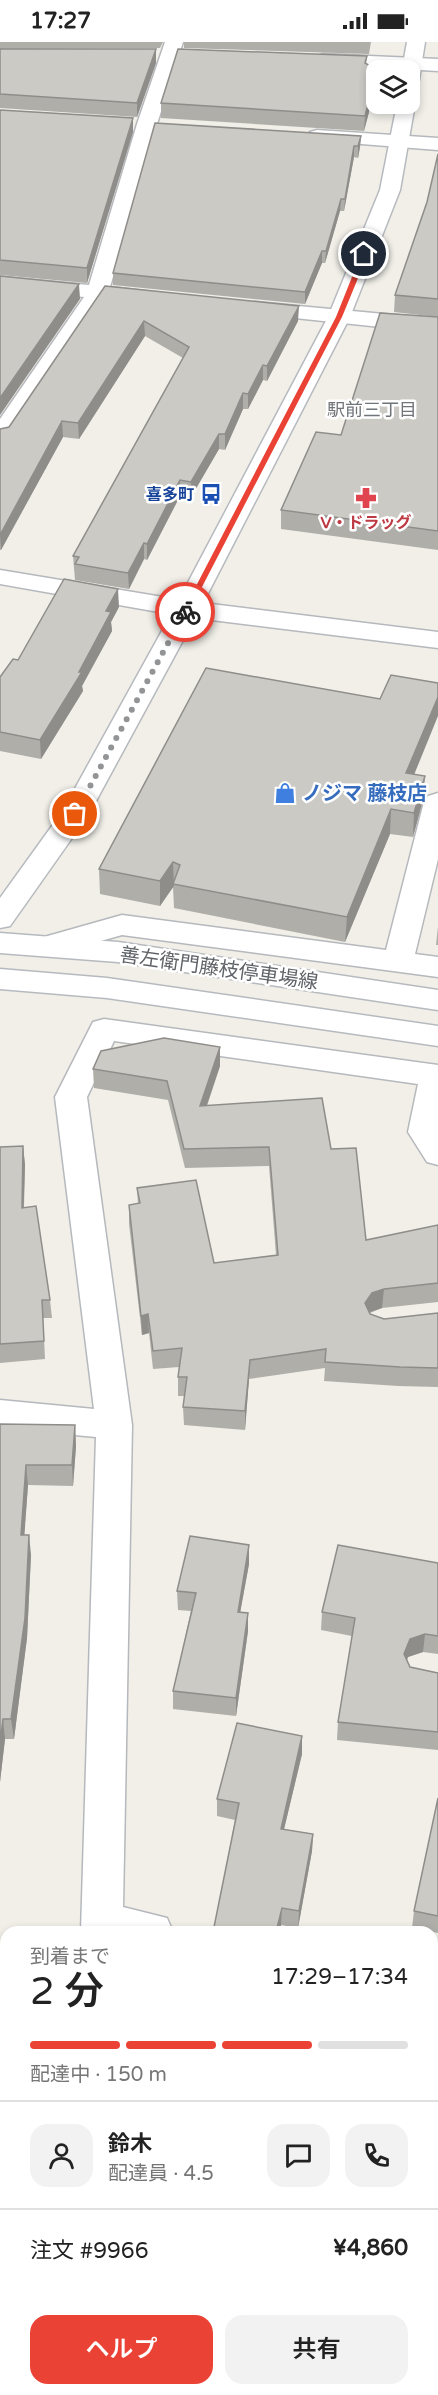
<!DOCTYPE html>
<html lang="ja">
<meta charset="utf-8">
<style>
body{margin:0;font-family:"Varela Round","Noto Sans JP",sans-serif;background:#f2f2f2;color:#222;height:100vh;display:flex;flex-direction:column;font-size:22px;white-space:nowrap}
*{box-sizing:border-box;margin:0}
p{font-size:20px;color:#767676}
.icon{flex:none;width:33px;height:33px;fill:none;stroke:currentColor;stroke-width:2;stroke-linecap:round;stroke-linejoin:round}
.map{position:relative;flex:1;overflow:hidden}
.drawer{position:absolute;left:0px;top:1884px;width:438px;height:470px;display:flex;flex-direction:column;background:#fff;border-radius:18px 18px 0 0;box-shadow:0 3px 9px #0003}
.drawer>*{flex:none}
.buttons{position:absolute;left:366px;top:18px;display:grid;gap:12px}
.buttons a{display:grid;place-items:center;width:54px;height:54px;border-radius:12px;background:#fff;box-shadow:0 3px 9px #0003;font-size:30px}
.pin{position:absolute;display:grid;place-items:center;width:51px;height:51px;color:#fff;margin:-26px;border:3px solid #fff;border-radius:50%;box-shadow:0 2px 6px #0007}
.courier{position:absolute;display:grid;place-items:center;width:60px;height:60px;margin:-30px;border:4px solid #ea4335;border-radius:50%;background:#fff;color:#222;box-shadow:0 2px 8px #0007}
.headline em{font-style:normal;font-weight:600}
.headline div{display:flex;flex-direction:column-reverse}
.headline{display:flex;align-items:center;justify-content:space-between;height:102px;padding:0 30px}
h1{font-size:39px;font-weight:600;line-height:45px}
.bar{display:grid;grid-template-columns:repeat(4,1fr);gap:9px 6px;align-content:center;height:72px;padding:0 30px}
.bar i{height:8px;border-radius:4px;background:#e0e0e0}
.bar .selected{background:#ea4335}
.bar p{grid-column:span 4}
.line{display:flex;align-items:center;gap:15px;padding:0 30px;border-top:2px solid #e0e0e0}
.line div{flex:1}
.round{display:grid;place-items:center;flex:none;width:63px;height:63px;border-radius:18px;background:#f2f2f2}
.button{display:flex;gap:12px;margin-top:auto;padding:12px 30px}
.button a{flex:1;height:69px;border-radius:18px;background:#ea4335;color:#fff;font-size:24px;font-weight:600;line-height:69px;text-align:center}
.button a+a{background:#f2f2f2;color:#222}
.status{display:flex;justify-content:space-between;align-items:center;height:42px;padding:0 30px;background:#fff;direction:ltr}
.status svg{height:16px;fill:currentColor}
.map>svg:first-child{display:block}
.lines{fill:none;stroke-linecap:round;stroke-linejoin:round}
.minor-casing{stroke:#b5b8bc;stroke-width:3}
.secondary-casing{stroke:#b6babf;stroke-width:3}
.minor{fill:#fff;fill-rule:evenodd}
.secondary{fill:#fff;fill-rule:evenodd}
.wall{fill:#afaea9}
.shaded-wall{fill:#8f8d8a}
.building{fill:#cccac5;stroke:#8f8d8a;stroke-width:1.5}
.route{fill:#ea4335}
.done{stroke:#929495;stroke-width:6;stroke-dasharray:0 10.8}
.labels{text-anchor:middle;stroke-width:5;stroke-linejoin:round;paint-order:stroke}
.far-transit-label{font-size:16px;font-weight:bold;fill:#164399;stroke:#fff;text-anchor:end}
.far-health-label{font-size:16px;font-weight:bold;fill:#be3a42;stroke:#fff}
.far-neighbourhood-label{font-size:18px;fill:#70757a;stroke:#fff}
.shop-label{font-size:20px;font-weight:bold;fill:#366cbe;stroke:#fff;text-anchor:start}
.street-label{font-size:20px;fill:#5f6368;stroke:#fff}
</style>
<div class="status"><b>17:27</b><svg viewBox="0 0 49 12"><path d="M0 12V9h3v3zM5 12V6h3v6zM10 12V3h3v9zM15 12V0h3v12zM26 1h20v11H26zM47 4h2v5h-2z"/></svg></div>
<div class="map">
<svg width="438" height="2353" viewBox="0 0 438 2353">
<rect width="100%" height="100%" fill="#f1efe8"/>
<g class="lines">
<defs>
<g id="minor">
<polygon points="165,0 183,0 157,82 110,245 152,250 155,255 152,260 144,261 104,257 8,399 0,401 0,377 84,255 0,247 0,235 89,243 137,82"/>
<polygon points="323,12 438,17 438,29 317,22 314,18 317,14"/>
<polygon points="317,88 438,96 438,108 310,98 307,94 310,90"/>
<polygon points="255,260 438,277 438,291 247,271 244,266 247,261"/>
<polygon points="0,528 187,559 438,590 438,606 187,575 0,542"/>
<polygon points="438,751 438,817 415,912 438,915 438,935 122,893 47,914 37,911 32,904 37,897 122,873 386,908 424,760 428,754"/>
<polygon points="104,977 438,1023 438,1123 427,1120 408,1090 418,1042 114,999 87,1055 132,1383 123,1865 167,1876 173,1890 81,1890 96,1395 0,1386 0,1358 94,1367 55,1055 93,980"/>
<polygon points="432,1926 438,1927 438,1967 432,1966"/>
<polygon points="432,2334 438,2339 438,2353 379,2353 377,2348 432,2348"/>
<polygon points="47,2348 95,2348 94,2353 46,2353"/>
</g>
<g id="secondary">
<polygon points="407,0 425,0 419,38 417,42 410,44 410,28 402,28"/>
<polygon points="410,57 415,62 400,148 350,275 200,567 89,772 10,884 0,886 0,856 62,770 174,567 328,275 380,148 397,62 410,62"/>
<polygon points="0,891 118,900 438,948 438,968 118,920 0,911"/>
<polygon points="0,927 107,936 438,984 438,1004 107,956 0,947"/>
</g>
</defs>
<!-- minor casing -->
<use href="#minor" class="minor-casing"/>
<!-- secondary casing -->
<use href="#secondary" class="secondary-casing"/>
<!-- minor -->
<use href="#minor" class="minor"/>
<!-- secondary -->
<use href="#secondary" class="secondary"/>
</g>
<!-- wall -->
<g class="wall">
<polygon points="0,0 163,0 160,6 0,7"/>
<polygon points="184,0 371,0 369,12 184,6"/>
<polygon points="0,7 156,21 137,75 0,66"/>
<polygon points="367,14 366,22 370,55 369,70 364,89 161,76 161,61"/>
<polygon points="0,68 133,76 133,90 87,241 0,233"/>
<polygon points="361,94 360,105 358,116 354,115 344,169 340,169 325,221 322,221 305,262 113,243 113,231"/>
<polygon points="438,112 438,275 394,270 395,253 427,160"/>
<polygon points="105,244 298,279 267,339 263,338 248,367 243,367 225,408 219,407 191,455 180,454 147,518 144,517 129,547 75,538 73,514 183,316 145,294 79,397 63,395 1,508 0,508 0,387 9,385"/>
<polygon points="438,275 438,508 281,487 281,468 341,393"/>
<polygon points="119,565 111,580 112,589 82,644 83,649 41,717 0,709 0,635 18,618"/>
<polygon points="414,732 423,758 413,795 390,792 345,900 174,866 173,844 160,864 100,852 99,827"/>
<polygon points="438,885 438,903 436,903"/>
<polygon points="220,1024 207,1064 331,1107 366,1198 438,1183 438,1260 382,1266 370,1271 370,1272 384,1277 438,1271 438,1345 398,1344 324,1339 325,1326 249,1337 245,1388 184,1383 183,1365 185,1354 178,1354 178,1335 179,1325 153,1327 149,1291 142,1293 129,1182 129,1163 138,1162 137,1146 214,1221 276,1213 269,1124 185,1126 168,1058 94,1046 93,1027"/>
<polygon points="23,1104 25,1123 24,1166 50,1258 52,1276 43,1276 45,1317 0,1321 0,1105"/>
<polygon points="0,1382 75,1383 76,1404 73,1444 28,1443 24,1493 31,1513 27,1596 14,1697 5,1697 0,1740"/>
<polygon points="249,1503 249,1522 240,1570 248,1571 248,1589 236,1674 173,1667 173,1649 191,1569 178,1568 177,1549"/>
<polygon points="438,1521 438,1612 423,1610 408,1615 407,1618 410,1625 438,1631 438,1708 337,1698 338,1680 352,1594 321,1588 322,1570"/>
<polygon points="302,1694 302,1712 284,1787 313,1792 312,1809 298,1886 281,1883 280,1890 213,1890 235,1778 217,1774 217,1757"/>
<polygon points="438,1756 438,1891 412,1886 414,1869"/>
<polygon points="6,2197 6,2324 4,2325 0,2353"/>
</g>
<!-- shaded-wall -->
<g class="shaded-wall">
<polygon points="156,7 156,21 137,75 137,61"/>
<polygon points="370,55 369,70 364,89 365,74"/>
<polygon points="133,76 133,90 87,241 87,226"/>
<polygon points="361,94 360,105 358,116 358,104"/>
<polygon points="354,104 354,115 344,169 345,157"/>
<polygon points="341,157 340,169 325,221 326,209"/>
<polygon points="322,209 322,221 305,262 305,250"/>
<polygon points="79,242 80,257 0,373 0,356"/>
<polygon points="299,264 298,279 267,339 267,324"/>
<polygon points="144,279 145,294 79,397 78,381"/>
<polygon points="263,323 263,338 248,367 248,352"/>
<polygon points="243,351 243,367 225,408 225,392"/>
<polygon points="62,379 63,395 1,508 0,493"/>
<polygon points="219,392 219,407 191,455 191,440"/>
<polygon points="180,438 180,454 147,518 147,502"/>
<polygon points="144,501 144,517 129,547 128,531"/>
<polygon points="118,547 119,565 111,580 112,589 82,644 83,649 41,717 40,698 79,630 106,569"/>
<polygon points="438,655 438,674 405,755 406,731"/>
<polygon points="425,734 423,758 413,795 414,771"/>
<polygon points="391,767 390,792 345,900 347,875"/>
<polygon points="173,820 174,844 160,864 160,839"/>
<polygon points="220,1005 220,1024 200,1083 200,1064"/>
<polygon points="23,1104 25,1123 23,1184 22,1166"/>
<polygon points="384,1247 382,1266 370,1270 364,1280 365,1261 372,1251"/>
<polygon points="148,1272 149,1291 142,1293 141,1274"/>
<polygon points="250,1318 249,1337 245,1388 245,1369"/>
<polygon points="75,1383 76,1404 73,1444 72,1423"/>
<polygon points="26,1423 28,1443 23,1513 21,1493"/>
<polygon points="29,1493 31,1513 27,1596 14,1697 11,1677"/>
<polygon points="249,1503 249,1522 237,1588 238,1570"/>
<polygon points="248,1571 248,1589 236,1674 236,1656"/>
<polygon points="425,1592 423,1610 408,1615 402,1630 404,1612 410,1597"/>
<polygon points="3,1677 5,1697 0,1740 0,1701"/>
<polygon points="302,1694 302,1712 280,1804 281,1787"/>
<polygon points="313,1792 312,1809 298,1886 299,1869"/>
<polygon points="282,1866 281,1883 280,1890 276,1890"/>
<polygon points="1,2311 4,2325 5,2353 3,2353"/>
</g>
<!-- building -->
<g class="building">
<polygon points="0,7 156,7 137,61 0,52"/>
<polygon points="178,7 367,14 365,21 370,24 370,55 365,74 161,61"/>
<polygon points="0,68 133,76 87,226 0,218"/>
<polygon points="155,81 361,94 358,104 354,104 345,157 341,157 326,209 322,209 305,250 113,231"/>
<polygon points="438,112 438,257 395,253 427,160"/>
<polygon points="0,234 79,242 0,356"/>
<polygon points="105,244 299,264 267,324 263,323 248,352 243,351 225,392 219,392 191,440 180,438 147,502 144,501 128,531 75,522 79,515 73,514 189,305 144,279 78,381 62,379 0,493 0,387 9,385"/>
<polygon points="380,271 438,275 438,489 281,468 316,390 341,393"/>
<polygon points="64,537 118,547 106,569 111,570 79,630 82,630 40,698 0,690 0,635 13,617 18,618"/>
<polygon points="206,626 380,657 391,633 438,641 438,655 406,731 425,734 414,771 391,767 347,875 173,842 180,823 173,820 160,839 99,827"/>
<polygon points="164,996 220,1005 200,1064 322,1056 331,1107 356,1106 366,1198 438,1183 438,1241 384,1247 372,1251 365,1261 370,1272 384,1277 438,1271 438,1326 400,1325 325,1320 326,1307 250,1318 245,1369 183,1365 187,1335 178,1335 182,1306 153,1309 148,1272 141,1274 129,1163 140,1161 137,1146 196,1138 214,1221 278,1213 269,1105 184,1107 167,1039 93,1027 101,1009"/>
<polygon points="23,1104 22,1166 36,1164 50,1258 42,1258 44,1299 0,1302 0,1105"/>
<polygon points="0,1382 75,1383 72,1423 26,1423 21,1493 29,1493 25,1576 11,1677 3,1677 0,1701"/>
<polygon points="190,1494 249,1503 238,1570 248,1571 236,1656 173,1649 196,1551 177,1549"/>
<polygon points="338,1503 438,1521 438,1594 425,1592 410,1597 404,1612 410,1625 438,1631 438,1690 338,1680 355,1576 322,1570"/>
<polygon points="237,1681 302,1694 281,1787 313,1792 299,1869 282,1866 276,1890 213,1890 239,1761 217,1757"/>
<polygon points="438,1756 438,1874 414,1869"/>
<polygon points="432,1962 436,1963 432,1987"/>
<polygon points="6,2197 6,2310 1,2311 3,2353 0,2353 0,2198"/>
<polygon points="112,2348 381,2348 379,2353 110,2353"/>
</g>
<!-- route -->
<polygon class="route" points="362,210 368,212 342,275 189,570 182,571 336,275"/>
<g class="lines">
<!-- done -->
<polyline class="done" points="75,772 185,570"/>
</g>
<!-- icons -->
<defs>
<symbol id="bus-bare" viewBox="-9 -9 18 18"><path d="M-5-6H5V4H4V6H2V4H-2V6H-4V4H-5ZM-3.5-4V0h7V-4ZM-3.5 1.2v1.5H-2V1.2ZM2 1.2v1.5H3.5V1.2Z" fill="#1a4fb4" stroke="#fff" stroke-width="2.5" paint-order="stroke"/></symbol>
<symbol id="pharmacy-bare" viewBox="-9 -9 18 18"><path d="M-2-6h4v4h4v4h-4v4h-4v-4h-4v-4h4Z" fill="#e0444e" stroke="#fff" stroke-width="2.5" paint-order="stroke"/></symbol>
<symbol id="shop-bare" viewBox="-9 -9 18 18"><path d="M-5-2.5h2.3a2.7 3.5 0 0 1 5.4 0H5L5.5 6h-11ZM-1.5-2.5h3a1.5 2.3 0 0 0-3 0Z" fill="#3f7fe0" stroke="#fff" stroke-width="2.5" paint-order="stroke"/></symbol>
</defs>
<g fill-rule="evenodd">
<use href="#bus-bare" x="196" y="437" width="30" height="30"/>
<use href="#pharmacy-bare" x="351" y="441" width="30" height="30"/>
<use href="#shop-bare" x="270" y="736" width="30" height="30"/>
</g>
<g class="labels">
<!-- far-transit labels -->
<g class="far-transit-label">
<text x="194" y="458">喜多町</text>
</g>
<!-- far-health labels -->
<g class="far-health-label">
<text x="366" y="486">V・ドラッグ</text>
</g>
<!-- far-neighbourhood labels -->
<g class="far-neighbourhood-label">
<text x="372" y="374">駅前三丁目</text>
</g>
<!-- shop labels -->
<g class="shop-label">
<text x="302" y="758">ノジマ 藤枝店</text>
</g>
<!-- street labels -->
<g class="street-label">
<text transform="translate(219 926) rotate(8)" y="7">善左衛門藤枝停車場線</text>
</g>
</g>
</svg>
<div class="buttons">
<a><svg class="icon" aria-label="layers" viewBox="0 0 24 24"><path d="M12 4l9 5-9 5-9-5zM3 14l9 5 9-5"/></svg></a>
</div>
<div class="pin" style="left:75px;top:772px;background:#ea580c"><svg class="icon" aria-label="bag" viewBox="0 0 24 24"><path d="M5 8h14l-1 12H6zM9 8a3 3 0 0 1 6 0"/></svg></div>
<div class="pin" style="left:364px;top:212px;background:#1f2937"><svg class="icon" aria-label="home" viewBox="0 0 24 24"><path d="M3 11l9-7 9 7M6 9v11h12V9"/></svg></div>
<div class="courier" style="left:185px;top:570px"><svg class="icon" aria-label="bike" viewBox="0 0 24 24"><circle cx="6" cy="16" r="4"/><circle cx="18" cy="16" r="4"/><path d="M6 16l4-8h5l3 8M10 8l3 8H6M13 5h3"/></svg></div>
<section class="drawer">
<div class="headline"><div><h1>2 分</h1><p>到着まで</p></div><em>17:29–17:34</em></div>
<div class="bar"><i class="selected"></i><i class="selected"></i><i class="selected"></i><i></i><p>配達中 · 150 m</p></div>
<div class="line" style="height:108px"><a class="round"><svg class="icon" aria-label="person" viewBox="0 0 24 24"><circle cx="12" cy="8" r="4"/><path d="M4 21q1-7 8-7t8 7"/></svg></a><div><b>鈴木</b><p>配達員 · 4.5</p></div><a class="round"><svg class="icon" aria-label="chat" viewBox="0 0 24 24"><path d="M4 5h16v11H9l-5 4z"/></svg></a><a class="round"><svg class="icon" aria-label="phone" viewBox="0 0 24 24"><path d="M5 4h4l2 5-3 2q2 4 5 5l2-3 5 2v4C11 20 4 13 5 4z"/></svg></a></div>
<div class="line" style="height:78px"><div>注文 #9966</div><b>¥4,860</b></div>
<div class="button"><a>ヘルプ</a><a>共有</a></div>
</section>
</div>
